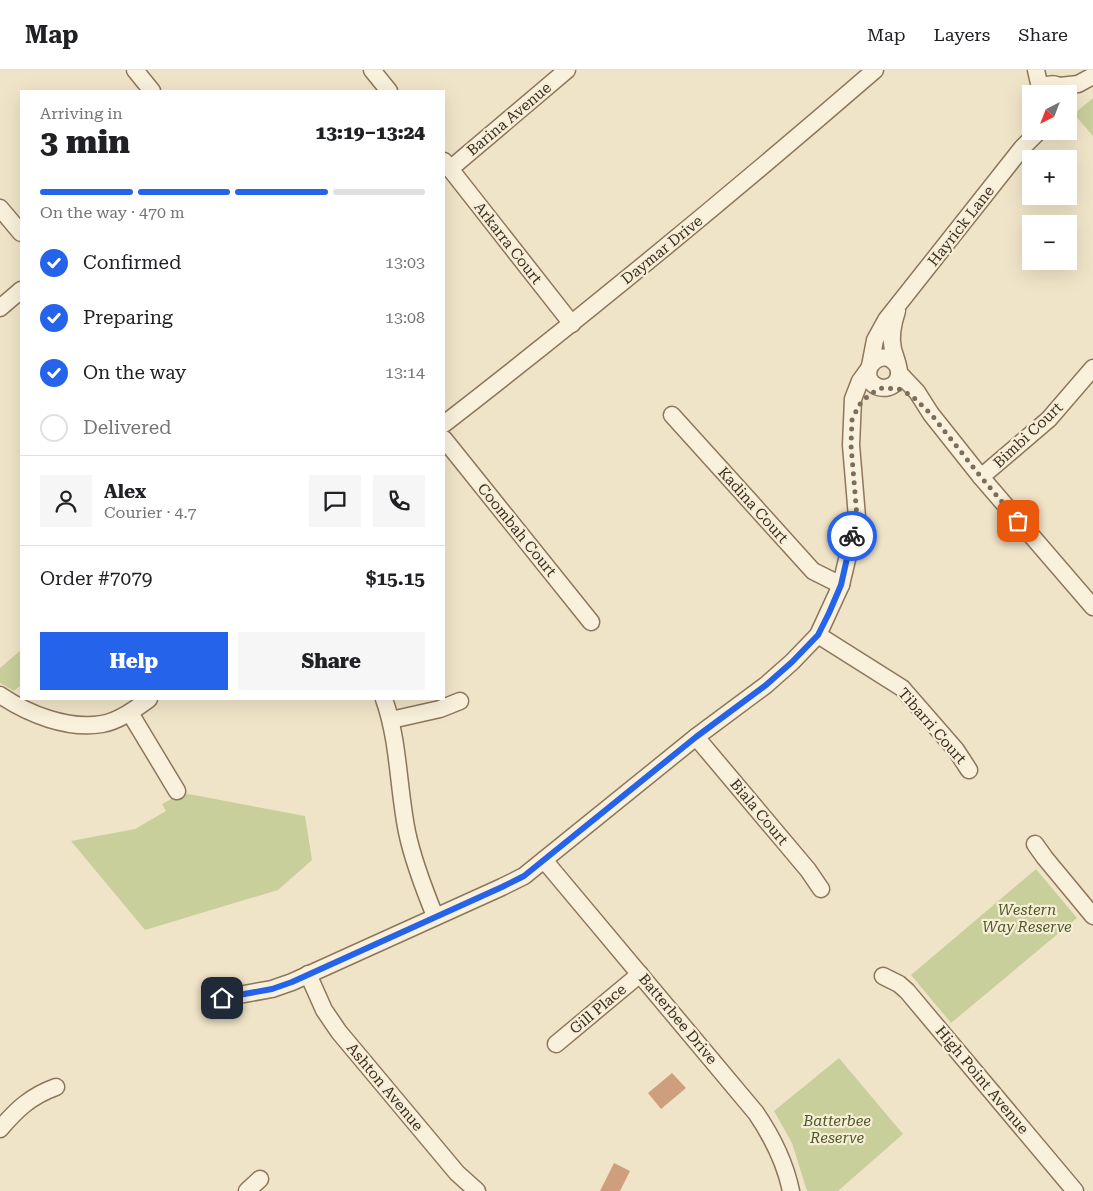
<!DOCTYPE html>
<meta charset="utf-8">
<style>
body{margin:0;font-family:"Roboto Serif",serif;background:#f6f6f6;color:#202124;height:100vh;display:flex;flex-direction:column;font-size:19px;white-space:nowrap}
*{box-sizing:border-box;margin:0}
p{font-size:16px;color:#757577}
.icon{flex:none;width:28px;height:28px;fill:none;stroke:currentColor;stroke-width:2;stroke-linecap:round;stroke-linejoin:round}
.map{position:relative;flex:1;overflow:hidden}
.sheet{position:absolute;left:20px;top:20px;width:425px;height:610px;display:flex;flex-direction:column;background:#fff;border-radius:0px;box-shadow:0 5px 20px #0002}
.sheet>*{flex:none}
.needle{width:32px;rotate:222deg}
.controls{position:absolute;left:1022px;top:15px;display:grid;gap:10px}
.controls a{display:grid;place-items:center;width:55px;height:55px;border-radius:0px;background:#fff;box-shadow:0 5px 20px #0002;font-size:25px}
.pin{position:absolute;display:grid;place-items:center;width:42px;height:42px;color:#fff;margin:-21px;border-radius:10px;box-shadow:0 2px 8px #0006}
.courier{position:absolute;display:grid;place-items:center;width:50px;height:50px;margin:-25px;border:4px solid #2563eb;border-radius:50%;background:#fff;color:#222;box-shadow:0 1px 6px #0007}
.summary em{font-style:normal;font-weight:800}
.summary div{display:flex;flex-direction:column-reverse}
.summary{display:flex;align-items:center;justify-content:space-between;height:85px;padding:0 20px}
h1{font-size:32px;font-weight:800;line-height:38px}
.bar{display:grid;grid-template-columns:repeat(4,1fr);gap:8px 5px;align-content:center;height:60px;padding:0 20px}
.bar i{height:6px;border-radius:4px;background:#e0e0e0}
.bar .current{background:#2563eb}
.bar p{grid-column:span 4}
.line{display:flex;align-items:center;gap:12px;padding:0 20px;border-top:1px solid #e0e0e0}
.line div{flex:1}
.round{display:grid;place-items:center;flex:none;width:52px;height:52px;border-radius:0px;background:#f6f6f6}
ol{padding:0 20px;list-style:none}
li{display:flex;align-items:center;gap:15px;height:55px}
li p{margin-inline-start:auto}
li .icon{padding:5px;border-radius:50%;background:#2563eb;color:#fff;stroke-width:4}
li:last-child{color:#757577}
li i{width:28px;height:28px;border:2px solid #e0e0e0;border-radius:50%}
.cta{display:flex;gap:10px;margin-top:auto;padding:10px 20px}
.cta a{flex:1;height:58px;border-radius:0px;background:#2563eb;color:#fff;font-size:20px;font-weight:800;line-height:58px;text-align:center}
.cta a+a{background:#f6f6f6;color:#202124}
header{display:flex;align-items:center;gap:30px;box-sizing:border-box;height:70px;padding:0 25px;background:#fff;border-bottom:1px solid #e0e0e0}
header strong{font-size:24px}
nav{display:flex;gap:28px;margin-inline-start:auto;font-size:18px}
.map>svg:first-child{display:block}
.green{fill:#c9cf9b}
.building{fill:#cf9f7d}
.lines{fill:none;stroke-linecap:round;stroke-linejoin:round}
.minor-casing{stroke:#8d765c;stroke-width:19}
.minor{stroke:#faf1dc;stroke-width:16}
.done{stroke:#7c6e5b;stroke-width:5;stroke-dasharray:0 9}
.route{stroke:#2563eb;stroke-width:6}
.labels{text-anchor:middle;stroke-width:4.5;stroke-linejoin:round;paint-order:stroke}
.street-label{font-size:15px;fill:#3d2e20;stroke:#f7eed8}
.park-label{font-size:15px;font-style:italic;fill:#4d5a26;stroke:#f7eed8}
</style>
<header>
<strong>Map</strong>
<nav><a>Map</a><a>Layers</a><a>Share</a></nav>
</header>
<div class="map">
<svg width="1093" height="1121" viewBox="0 0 1093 1121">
<rect width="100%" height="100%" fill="#f0e4c8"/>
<!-- green -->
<g class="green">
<polygon points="1093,28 1093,66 1074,44"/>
<polygon points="21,580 21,615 14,621 0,613 0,598"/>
<polygon points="183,723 305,746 312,790 278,820 145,860 71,771 135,759 166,741 162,734"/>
<polygon points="1036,799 1077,848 951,953 911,905"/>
<polygon points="839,988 903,1064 838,1121 807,1121 792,1073 774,1041"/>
</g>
<!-- building -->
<g class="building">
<polygon points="672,1003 686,1018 661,1039 648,1023"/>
<polygon points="614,1093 630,1101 620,1121 600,1121"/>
</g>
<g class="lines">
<defs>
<g id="minor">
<polyline points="135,0 152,21"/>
<polyline points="372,0 389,21"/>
<polyline points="1036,0 1041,22"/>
<polyline points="1060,16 1078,14 1093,6"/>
<path d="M1041,24L1045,16C1054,12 1061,15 1065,24"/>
<polyline points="444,91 572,254"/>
<polyline points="450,99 567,0"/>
<polyline points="0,138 21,163"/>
<polyline points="0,238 21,220"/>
<path d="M897,241C893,253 890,267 893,279C895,287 900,297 899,305C897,318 881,322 872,313C858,298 885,274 898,297"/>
<polyline points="870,296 875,270 886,250 1022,78 1039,61"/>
<polyline points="899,303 917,322 931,344 981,407 1093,537"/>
<polyline points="672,345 813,501 841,515"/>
<path d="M444,354C591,240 734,122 875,0"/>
<polyline points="444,369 591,552"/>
<polyline points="981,407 1049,349 1093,298"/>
<polyline points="818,565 902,618 956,680 969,700"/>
<path d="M0,625C28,644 68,660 102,654C119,651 135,639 149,629"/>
<path d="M384,629C399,671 398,718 407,762C413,791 424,819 435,846"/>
<polyline points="130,643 177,721"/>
<polyline points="391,650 440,639 460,631"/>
<polyline points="696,667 808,800 821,819"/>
<polyline points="1035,774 1045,788 1093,846"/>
<path d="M544,790L756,1043C773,1068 785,1092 791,1121"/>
<polyline points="308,904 324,940 339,962 457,1103 477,1121"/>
<polyline points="883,906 899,914 907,921 1075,1121"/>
<polyline points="222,928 272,919 292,912 502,817 524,806 696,667 766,615 792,592 818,565 841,515 857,447 851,375 853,329 860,311 868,300"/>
<polyline points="556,974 640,904"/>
<path d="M0,1059C17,1039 31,1026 56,1017"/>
<polyline points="247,1121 260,1109"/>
</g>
</defs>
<!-- minor casing -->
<use href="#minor" class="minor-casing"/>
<!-- minor -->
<use href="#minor" class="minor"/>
</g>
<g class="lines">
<!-- done -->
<polyline class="done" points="852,466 857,447 851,375 852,350 859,335 870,324 882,318 899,319 912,326 931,344 981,407 1018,451"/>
<!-- route -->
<polyline class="route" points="222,928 272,919 292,912 502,817 524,806 696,667 766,615 792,592 818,565 829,543 841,515 852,466"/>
</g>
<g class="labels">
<!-- street labels -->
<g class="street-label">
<text transform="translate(509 49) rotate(-40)" y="5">Barina Avenue</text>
<text transform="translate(961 156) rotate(-52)" y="5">Hayrick Lane</text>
<text transform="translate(508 173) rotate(52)" y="5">Arkarra Court</text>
<text transform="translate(662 180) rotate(-39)" y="5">Daymar Drive</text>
<text transform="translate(1028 365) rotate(-43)" y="5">Bimbi Court</text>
<text transform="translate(753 435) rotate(48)" y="5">Kadina Court</text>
<text transform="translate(517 460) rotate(51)" y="5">Coombah Court</text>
<text transform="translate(932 656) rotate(49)" y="5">Tibarri Court</text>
<text transform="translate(759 742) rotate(50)" y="5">Biala Court</text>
<text transform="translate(598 939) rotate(-40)" y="5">Gill Place</text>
<text transform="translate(678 949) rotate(50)" y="5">Batterbee Drive</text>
<text transform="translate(982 1010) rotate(50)" y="5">High Point Avenue</text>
<text transform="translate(385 1017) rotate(50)" y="5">Ashton Avenue</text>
</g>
<!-- park labels -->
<g class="park-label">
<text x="1027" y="845">Western<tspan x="1027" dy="17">Way Reserve</tspan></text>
<text x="837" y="1056">Batterbee<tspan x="837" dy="17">Reserve</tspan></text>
</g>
</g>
</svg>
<div class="controls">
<a><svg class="needle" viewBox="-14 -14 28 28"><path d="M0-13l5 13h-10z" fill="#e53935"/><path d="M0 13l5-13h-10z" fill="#757577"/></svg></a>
<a>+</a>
<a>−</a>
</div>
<div class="pin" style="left:1018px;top:451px;background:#ea580c"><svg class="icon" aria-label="bag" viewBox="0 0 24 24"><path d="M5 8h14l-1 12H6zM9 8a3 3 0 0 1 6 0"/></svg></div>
<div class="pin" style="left:222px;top:928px;background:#1f2937"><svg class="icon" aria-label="home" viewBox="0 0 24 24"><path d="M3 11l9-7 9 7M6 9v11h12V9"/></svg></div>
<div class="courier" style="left:852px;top:466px"><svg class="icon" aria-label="bike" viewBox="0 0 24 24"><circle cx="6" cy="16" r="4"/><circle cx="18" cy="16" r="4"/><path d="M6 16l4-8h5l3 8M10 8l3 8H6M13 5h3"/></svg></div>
<section class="sheet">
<div class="summary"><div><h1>3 min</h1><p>Arriving in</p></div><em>13:19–13:24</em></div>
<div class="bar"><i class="current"></i><i class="current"></i><i class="current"></i><i></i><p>On the way · 470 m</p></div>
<ol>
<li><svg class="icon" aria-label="check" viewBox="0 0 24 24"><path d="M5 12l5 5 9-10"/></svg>Confirmed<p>13:03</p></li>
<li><svg class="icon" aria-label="check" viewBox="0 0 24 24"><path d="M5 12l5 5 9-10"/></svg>Preparing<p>13:08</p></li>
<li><svg class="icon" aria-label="check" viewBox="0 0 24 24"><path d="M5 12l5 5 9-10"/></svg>On the way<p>13:14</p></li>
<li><i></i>Delivered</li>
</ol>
<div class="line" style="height:90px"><a class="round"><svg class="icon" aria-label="person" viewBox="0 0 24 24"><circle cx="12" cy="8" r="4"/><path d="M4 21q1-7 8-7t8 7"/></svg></a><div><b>Alex</b><p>Courier · 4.7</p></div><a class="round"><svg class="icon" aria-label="chat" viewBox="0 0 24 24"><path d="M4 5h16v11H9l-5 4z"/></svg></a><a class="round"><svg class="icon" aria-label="phone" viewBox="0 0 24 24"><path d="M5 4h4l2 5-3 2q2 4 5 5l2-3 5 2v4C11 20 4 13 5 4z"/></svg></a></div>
<div class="line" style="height:65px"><div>Order #7079</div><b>$15.15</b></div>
<div class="cta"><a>Help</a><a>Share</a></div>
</section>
</div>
